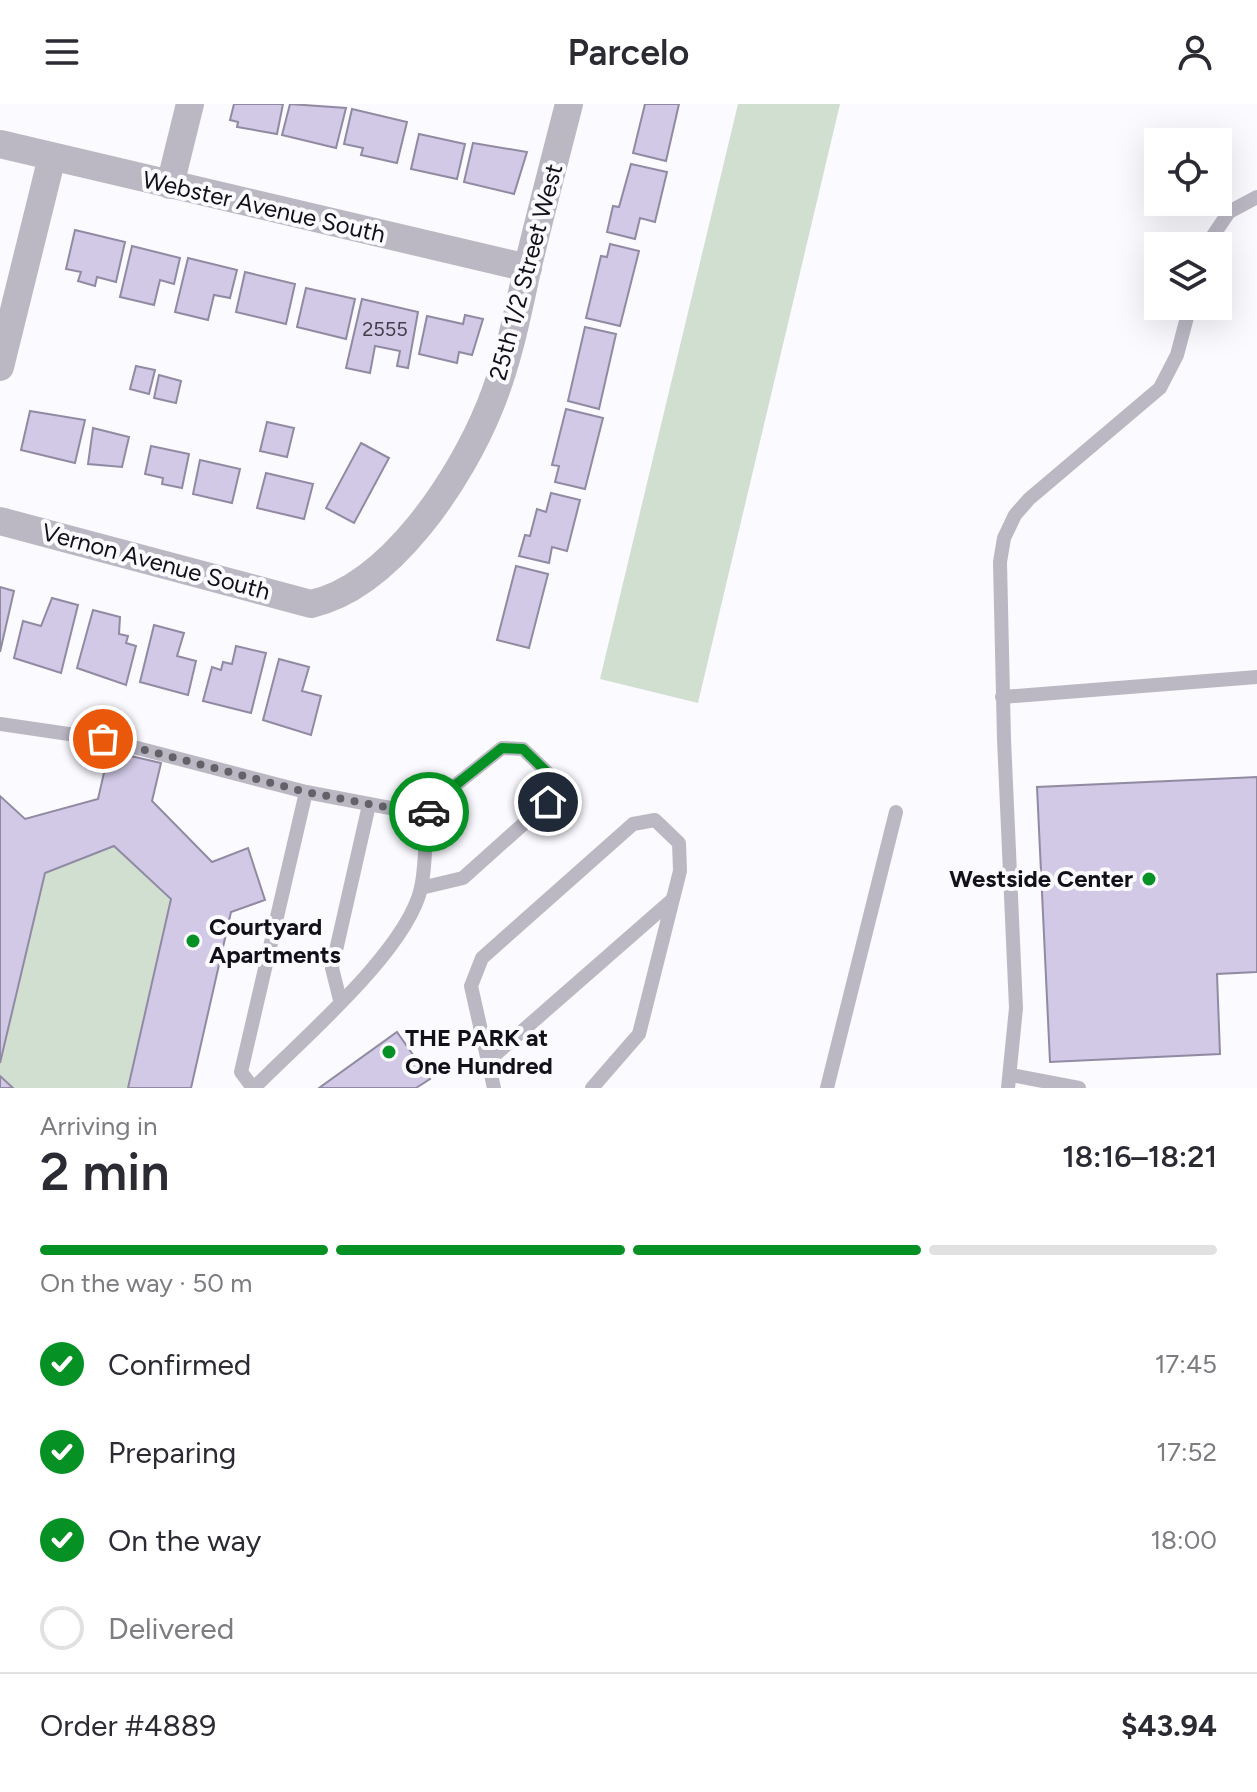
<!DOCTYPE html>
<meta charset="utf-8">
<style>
body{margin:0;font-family:Figtree,sans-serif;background:#f2f2f3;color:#2b2b33;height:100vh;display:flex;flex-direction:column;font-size:30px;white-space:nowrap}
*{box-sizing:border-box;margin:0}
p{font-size:26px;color:#7c7c81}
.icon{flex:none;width:44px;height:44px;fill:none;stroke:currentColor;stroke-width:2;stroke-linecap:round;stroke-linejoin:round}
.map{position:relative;height:984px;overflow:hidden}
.drawer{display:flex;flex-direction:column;background:#fff;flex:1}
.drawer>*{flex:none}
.controls{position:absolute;left:1144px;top:24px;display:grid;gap:16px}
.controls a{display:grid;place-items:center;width:88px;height:88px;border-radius:0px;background:#fff;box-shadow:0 8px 32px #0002;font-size:40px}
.pin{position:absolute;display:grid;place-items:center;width:68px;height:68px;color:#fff;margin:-34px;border:4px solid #fff;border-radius:50%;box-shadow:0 2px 8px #0007}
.courier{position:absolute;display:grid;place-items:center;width:80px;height:80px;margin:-40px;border:6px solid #059124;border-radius:50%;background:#fff;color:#222;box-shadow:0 2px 10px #0007}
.summary em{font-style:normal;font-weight:600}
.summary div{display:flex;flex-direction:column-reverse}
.summary{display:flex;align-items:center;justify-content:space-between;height:136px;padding:0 40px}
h1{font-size:52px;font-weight:600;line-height:60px}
.bar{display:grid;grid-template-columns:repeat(4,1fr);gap:12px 8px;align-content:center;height:96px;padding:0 40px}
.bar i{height:10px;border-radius:6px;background:#e1e1e2}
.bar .selected{background:#059124}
.bar p{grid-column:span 4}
.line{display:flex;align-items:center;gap:20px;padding:0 40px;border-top:2px solid #e1e1e2}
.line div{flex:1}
ol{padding:0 40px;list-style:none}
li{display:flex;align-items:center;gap:24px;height:88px}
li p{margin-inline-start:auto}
li .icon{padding:8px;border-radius:50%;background:#059124;color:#fff;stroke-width:4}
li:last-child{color:#7c7c81}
li i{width:44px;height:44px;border:4px solid #e1e1e2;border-radius:50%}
header{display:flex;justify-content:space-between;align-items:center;height:104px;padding:0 40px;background:#fff;font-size:36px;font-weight:600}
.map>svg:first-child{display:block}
.green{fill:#d1dfd1}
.building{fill:#d1c9e5;stroke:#918aa3;stroke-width:2}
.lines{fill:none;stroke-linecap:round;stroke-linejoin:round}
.lane{stroke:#bbb8c4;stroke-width:14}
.street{stroke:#bbb8c4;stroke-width:28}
.done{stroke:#646269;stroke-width:8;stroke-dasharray:0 14.4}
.route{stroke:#059124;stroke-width:10}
.poi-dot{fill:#059124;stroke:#fbfaff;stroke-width:3}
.labels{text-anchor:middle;stroke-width:8;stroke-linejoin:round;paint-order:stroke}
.number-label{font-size:20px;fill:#423e4b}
.street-label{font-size:24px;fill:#121018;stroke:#fbfaff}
.poi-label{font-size:24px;font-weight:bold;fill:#121018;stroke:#fbfaff;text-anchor:start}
</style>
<header><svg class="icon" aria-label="menu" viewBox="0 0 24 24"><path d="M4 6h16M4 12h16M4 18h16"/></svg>Parcelo<svg class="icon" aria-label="person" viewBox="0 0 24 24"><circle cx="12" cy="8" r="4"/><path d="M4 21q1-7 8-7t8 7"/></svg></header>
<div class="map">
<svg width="1257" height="984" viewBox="0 0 1257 984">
<rect width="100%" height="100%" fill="#fbfaff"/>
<!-- green -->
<g class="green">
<polygon points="738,0 840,0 698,599 600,575"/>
<polygon points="114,742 171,795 128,984 13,984 0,972 0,959 45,769"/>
</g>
<!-- building -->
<g class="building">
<polygon points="234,0 283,0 277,30 237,23 238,18 230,16"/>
<polygon points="290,0 346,4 336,44 282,31"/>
<polygon points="645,0 679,0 666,57 633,49"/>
<polygon points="352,5 407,18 397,59 361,51 363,44 344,40"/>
<polygon points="419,30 465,40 457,75 411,65"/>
<polygon points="473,39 527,48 514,90 464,78"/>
<polygon points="631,60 667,68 655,118 640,114 635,135 607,128 613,102 619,103"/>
<polygon points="75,126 125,138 116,178 97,173 95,182 78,177 81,168 66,165"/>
<polygon points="610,140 639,147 620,222 586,214 601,152 607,153"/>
<polygon points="132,142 180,154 174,180 160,176 154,201 120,193"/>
<polygon points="188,154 237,166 230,194 214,191 208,216 175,208"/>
<polygon points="245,168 295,180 286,220 236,208"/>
<polygon points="306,184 355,195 346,235 297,223"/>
<polygon points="362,195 418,208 408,264 397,262 400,247 375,242 370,269 346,264"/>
<polygon points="465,211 483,215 472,251 459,248 457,259 419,250 427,212 463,220"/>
<polygon points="585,223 616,230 599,305 568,297"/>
<polygon points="136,262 155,266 149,290 130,285"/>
<polygon points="159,271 181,277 176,299 154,294"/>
<polygon points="566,305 603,314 585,385 555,378 559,362 552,361"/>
<polygon points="30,307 85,316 75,359 21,346"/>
<polygon points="267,318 294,324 287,353 260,347"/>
<polygon points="93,324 129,333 122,363 88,360"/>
<polygon points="361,339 389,354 354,419 326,404"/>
<polygon points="151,342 189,350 182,384 162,380 163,374 145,370"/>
<polygon points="200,356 240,365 232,399 193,390"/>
<polygon points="266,369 313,380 304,415 257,404"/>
<polygon points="551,389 580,396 567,447 552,443 549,459 519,452 525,431 530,432 537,405 546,408"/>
<polygon points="516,462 548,470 529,544 497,536"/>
<polygon points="0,483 14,487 0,548"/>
<polygon points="52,494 78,501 61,569 14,554 23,517 41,522"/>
<polygon points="93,506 120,513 119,530 128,532 126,539 136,542 126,581 77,564"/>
<polygon points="154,521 184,529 177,552 196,557 188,591 140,578"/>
<polygon points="236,542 266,549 251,609 203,597 212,563 221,566 223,558 232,560"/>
<polygon points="279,555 309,563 302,587 321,592 311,631 263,616"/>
<polygon points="109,647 161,659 152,697 212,758 248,744 265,796 231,808 191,984 128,984 171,795 114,742 45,769 0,959 0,692 25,715 98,695"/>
<polygon points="1257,673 1257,868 1217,870 1220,950 1050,958 1037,683"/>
<polygon points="397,928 430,975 416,984 319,984"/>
<polygon points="0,972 13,984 0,984"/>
</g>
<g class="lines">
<!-- lane -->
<g class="lane">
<polyline points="1206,142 1229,108 1257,93"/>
<polyline points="1002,593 1257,573"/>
<path d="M0,620L103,635L306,688L427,711C425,734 426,761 421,784C407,847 300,937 254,984"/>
<polyline points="421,784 463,774 548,698 550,671 523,645 502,644 443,691 427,711"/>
<polyline points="340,896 332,864 369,701"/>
<polyline points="488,957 672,796"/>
<polyline points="1011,971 1079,984"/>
<polyline points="253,984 241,968 306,688"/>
<polyline points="494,984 471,882 482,854 633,720 655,716 679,739 680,767 639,930 592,984"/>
<polyline points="827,984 896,708"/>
<polyline points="1008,984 1016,904 1004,635 1000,458 1004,434 1015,411 1029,395 1160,284 1177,251 1190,202"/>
</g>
<!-- street -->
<g class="street">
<polyline points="0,40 528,164"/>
<polyline points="170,81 190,0"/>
<polyline points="0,263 52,53"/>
<path d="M0,417L311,500C391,482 461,374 490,302C508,258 517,212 527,166C540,111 555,55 569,0"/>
</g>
</g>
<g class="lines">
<!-- done -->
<polyline class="done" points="103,635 306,688 427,711 429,708"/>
<!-- route -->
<polyline class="route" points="429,708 443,691 502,644 523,645 550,671 548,698"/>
</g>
<!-- markers -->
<g class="poi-dot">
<circle cx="1149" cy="775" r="8"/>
<circle cx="193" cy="837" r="8"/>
<circle cx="389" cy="948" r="8"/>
</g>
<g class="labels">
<!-- number labels -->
<g class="number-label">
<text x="385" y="232">2555</text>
</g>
<!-- street labels -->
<g class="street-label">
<text transform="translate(264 103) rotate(13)" y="8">Webster Avenue South</text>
<text transform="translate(526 168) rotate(-75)" y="8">25th 1/2 Street West</text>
<text transform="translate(156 458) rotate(15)" y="8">Vernon Avenue South</text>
</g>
<!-- poi labels -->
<g class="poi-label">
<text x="1133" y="783" text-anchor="end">Westside Center</text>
<text x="209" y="831">Courtyard<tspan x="209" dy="28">Apartments</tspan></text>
<text x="405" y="942">THE PARK at<tspan x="405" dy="28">One Hundred</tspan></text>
</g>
</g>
</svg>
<div class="controls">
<a><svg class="icon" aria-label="locate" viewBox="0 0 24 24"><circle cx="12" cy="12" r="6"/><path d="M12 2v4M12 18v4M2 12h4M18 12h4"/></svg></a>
<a><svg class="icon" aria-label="layers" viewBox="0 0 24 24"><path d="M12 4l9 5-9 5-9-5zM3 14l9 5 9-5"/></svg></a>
</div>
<div class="pin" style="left:103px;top:635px;background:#ea580c"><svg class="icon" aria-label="bag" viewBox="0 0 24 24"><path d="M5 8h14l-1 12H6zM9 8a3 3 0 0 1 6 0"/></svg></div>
<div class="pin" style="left:548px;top:698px;background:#1f2937"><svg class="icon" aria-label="home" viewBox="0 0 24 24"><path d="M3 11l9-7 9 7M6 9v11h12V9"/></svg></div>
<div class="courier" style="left:429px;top:708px"><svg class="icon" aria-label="car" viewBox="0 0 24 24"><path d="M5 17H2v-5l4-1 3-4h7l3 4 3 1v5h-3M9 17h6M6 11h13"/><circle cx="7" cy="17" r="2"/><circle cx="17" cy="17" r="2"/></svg></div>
</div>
<section class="drawer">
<div class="summary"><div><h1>2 min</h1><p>Arriving in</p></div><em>18:16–18:21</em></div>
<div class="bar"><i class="selected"></i><i class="selected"></i><i class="selected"></i><i></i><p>On the way · 50 m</p></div>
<ol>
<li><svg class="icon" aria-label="check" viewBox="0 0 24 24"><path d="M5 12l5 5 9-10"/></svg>Confirmed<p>17:45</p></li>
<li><svg class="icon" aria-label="check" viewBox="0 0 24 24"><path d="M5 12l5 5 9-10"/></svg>Preparing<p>17:52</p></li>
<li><svg class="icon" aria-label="check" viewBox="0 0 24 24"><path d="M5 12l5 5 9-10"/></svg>On the way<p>18:00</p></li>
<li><i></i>Delivered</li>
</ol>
<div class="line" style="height:104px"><div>Order #4889</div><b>$43.94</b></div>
</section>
